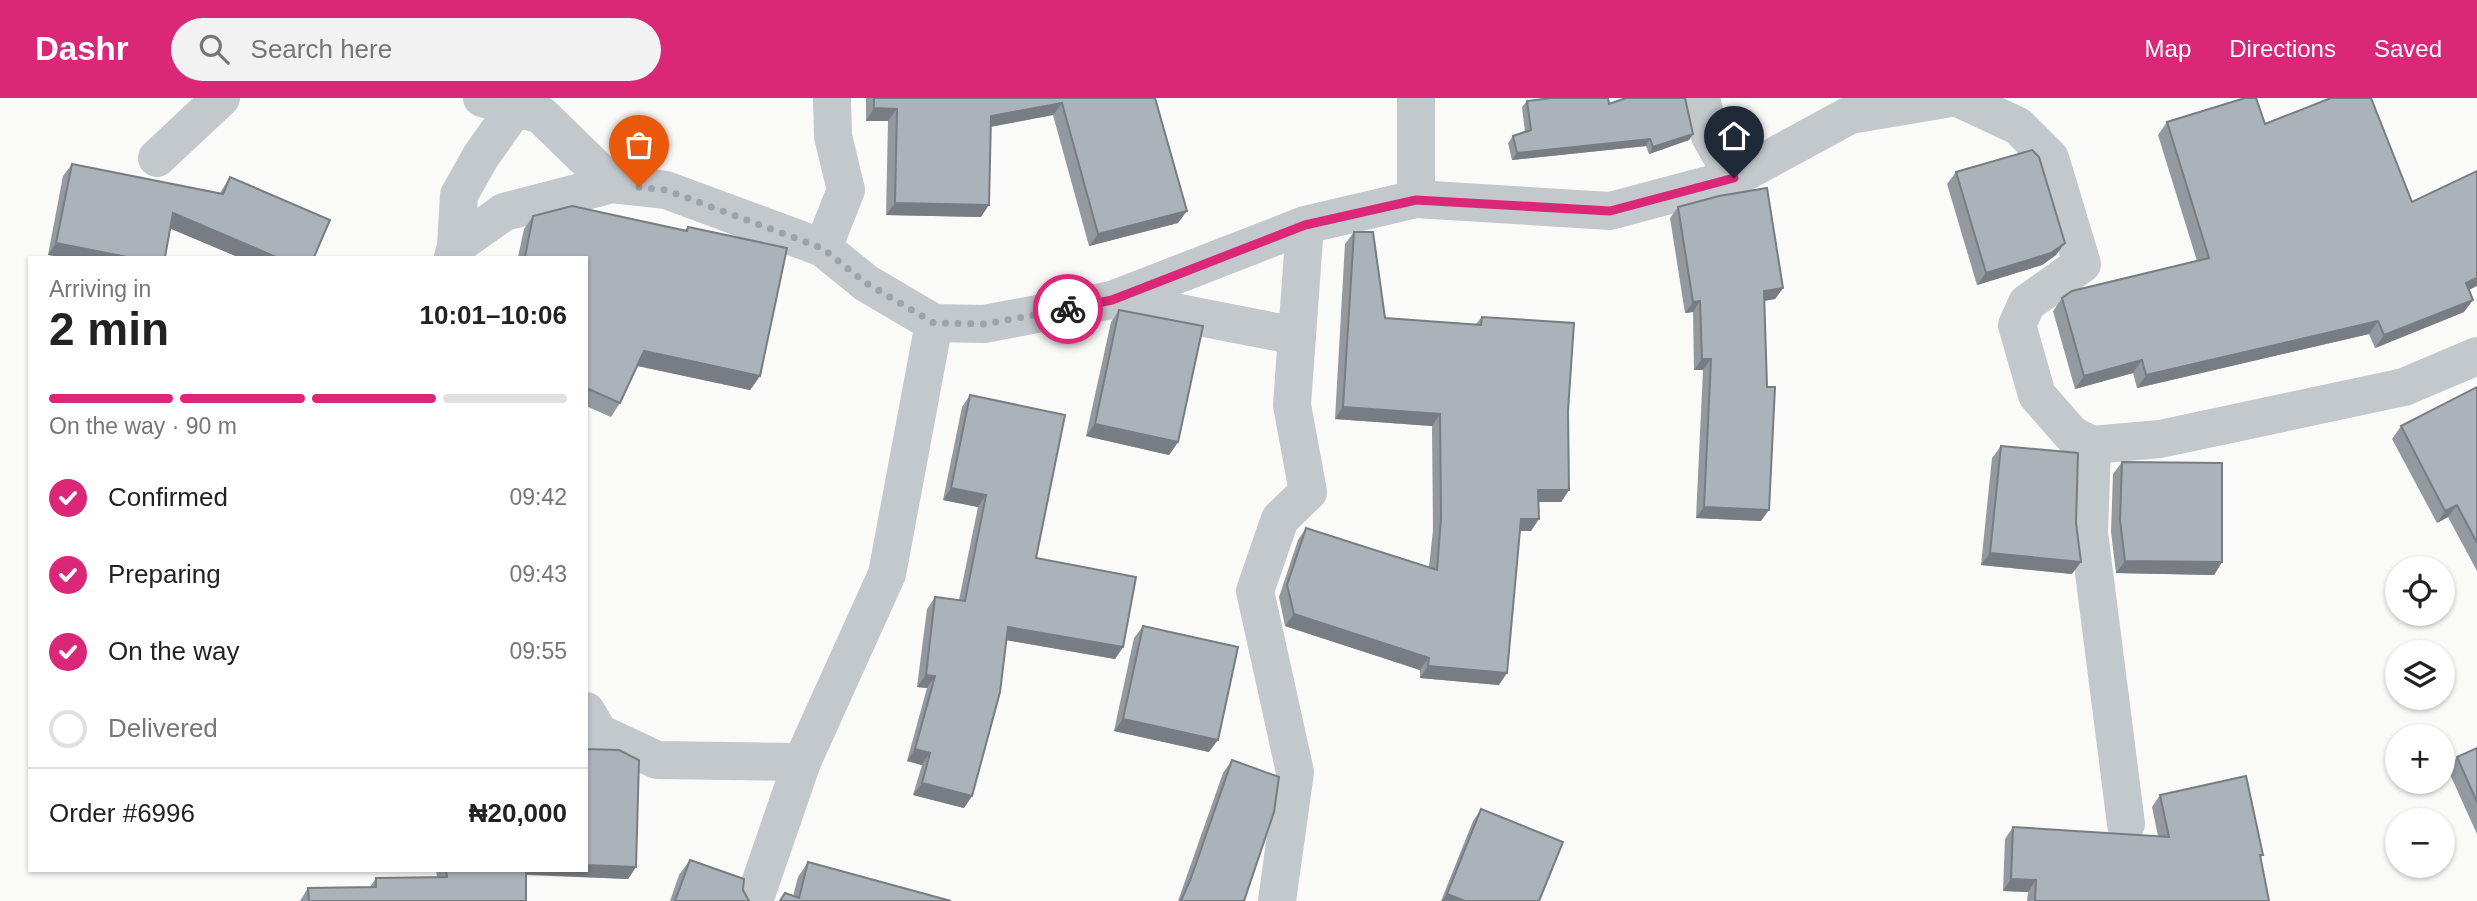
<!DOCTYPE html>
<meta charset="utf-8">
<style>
body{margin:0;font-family:Helvetica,sans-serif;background:#f2f2f2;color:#222;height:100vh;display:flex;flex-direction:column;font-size:26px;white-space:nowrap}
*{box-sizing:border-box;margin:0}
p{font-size:23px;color:#767676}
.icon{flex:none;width:38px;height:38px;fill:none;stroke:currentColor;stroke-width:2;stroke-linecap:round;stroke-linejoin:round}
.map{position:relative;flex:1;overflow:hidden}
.drawer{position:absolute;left:28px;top:158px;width:560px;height:616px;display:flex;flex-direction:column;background:#fff;border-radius:0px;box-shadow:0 2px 5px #0004}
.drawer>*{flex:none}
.fabs{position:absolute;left:2385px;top:458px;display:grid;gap:14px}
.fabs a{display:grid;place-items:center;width:70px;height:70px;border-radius:50%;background:#fff;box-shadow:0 2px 5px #0004;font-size:35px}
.pin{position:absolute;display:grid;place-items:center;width:60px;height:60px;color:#fff;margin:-72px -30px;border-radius:50% 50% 50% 0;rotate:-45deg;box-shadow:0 0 7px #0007}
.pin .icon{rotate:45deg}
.courier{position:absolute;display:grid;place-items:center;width:70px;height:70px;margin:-35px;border:5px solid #db2777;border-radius:50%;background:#fff;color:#222;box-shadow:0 2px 9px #0007}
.head em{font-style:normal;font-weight:800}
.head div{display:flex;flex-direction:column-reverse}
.head{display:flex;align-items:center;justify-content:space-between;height:119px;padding:0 21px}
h1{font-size:46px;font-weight:800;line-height:52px}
.bar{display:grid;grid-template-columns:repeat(4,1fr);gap:10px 7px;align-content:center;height:84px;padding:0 21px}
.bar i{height:9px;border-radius:5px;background:#e0e0e0}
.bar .current{background:#db2777}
.bar p{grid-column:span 4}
.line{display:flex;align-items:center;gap:18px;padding:0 21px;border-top:2px solid #e0e0e0}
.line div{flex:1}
ol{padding:0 21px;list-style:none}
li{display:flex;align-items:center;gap:21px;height:77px}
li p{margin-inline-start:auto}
li .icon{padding:7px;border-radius:50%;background:#db2777;color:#fff;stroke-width:4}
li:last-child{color:#767676}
li i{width:38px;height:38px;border:4px solid #e0e0e0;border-radius:50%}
header{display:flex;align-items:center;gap:42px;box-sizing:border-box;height:98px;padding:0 35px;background:#db2777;color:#fff}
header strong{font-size:33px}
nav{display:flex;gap:38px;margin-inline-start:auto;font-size:24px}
.search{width:490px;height:63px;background:#f2f2f2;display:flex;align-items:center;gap:18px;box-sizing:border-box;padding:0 24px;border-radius:38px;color:#767676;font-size:26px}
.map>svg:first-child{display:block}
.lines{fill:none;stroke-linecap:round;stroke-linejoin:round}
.minor{stroke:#c3c8cc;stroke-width:38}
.wall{fill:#929a9f}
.shaded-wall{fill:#777d82}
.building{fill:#aab3b9;stroke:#777d82;stroke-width:2}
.done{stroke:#99a4ac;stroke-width:7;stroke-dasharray:0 12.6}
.route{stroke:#db2777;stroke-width:9}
</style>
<header>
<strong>Dashr</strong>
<div class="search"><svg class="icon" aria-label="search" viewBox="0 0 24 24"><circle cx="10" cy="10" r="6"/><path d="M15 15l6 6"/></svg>Search here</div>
<nav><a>Map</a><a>Directions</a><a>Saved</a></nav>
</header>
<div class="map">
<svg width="2477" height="803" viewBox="0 0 2477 803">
<rect width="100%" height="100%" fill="#fafaf8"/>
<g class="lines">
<!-- minor -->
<g class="minor">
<polyline points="482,0 541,17 612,86"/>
<polyline points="832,0 833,38 846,92 823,150 866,185 934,225 984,226 1112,202 1305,127 1416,101 1610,113 1734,80 1850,17 1951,0"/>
<polyline points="1416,0 1416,101"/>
<polyline points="1701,0 1710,38 1734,80"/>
<polyline points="1958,0 2018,28 2050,60 2082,166 2027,205 2017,227 2037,297 2072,337 2092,347 2089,435 2126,726"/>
<polyline points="157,60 221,0"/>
<polyline points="456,148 459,97 481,58 515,10"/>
<polyline points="453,159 456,148 504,114 612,86 666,92 823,150"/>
<polyline points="1112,202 1297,238"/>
<polyline points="2092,347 2160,341 2404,289 2477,258"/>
<polyline points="586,613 599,635 657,662 802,664"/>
<polyline points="754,803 802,664 887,476 934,225"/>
<polyline points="1277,803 1295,674 1255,493 1280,421 1308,394 1292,307 1305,127"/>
</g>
</g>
<!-- wall -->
<g class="wall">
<polygon points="866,0 1155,0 1178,125 1089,148 1053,17 991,29 981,119 886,117 888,23 866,23"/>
<polygon points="1527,3 1609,6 1693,36 1689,42 1649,56 1646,48 1512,62 1508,45 1513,38 1525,34 1522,9"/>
<polygon points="2167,24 2265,26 2412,104 2469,192 2464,214 2375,250 2369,236 2137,290 2133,275 2075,291 2053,213 2062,200 2197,163 2158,37"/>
<polygon points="72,66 220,95 230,79 314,159 238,159 170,130 48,157 63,78"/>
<polygon points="1956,74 2056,157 2042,167 1977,187 1947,86"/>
<polygon points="1678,109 1783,190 1775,201 1764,203 1761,423 1696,420 1703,272 1694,272 1693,214 1685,215 1670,120"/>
<polygon points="533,118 685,132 688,129 760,278 750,292 637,268 620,305 611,319 586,308 586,159 518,159 524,131"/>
<polygon points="1354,134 1385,220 1476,226 1482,219 1568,313 1569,392 1561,404 1539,404 1531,433 1520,433 1499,587 1420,580 1420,572 1285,528 1279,499 1298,442 1306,430 1429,469 1433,432 1432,328 1335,321 1345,146"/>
<polygon points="1119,212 1178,344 1169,357 1086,338 1111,224"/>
<polygon points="2477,289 2477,473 2448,419 2437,425 2392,341 2401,328"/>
<polygon points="970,297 1036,460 1123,549 1115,561 1006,542 972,698 964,710 913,697 922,667 907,663 927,590 917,589 927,511 935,499 959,502 978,409 943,402 962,309"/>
<polygon points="2001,348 2072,476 1981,467 1992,360"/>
<polygon points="2122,364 2222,464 2214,477 2116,475 2111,434 2113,376"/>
<polygon points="1143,528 1209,654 1114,633 1134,540"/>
<polygon points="2477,650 2477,736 2448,672 2457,659"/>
<polygon points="1232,662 1244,803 1178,803 1223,675"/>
<polygon points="2160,697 2263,757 2260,760 2269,803 2027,803 2028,794 2003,793 2005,741 2013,729 2158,738 2152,709"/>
<polygon points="1481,711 1539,803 1441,803 1473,723"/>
<polygon points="690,762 743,792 749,803 670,803 679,777"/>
<polygon points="808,764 951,803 780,803 793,798 798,779"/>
<polygon points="636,769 628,781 526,777 526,803 300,803 308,790 370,789 376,780 437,779 436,772 586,772"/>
</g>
<!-- shaded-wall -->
<g class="shaded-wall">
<polygon points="1062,5 1053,17 983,30 991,18"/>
<polygon points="874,10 897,11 888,23 866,23"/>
<polygon points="1693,36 1689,42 1649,56 1653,49"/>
<polygon points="1650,41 1646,48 1512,62 1517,55"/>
<polygon points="895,105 989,107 981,119 886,117"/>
<polygon points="1187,113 1178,125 1089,148 1098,136"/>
<polygon points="173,115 276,159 238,159 164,128"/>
<polygon points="56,145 127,159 59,159 48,157"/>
<polygon points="2065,145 2056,157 2042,167 1977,187 1986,175"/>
<polygon points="2477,180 2477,188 2457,198 2466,185"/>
<polygon points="1783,190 1775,201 1756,204 1764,193"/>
<polygon points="2473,202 2464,214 2375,250 2384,237"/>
<polygon points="1700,203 1693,214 1685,215 1693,204"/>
<polygon points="2378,223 2369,236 2137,290 2146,277"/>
<polygon points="644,253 760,278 750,292 634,267"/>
<polygon points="1702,261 1711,261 1703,272 1694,272"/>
<polygon points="2142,262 2133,275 2075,291 2084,278"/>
<polygon points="1343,309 1440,316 1432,328 1335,321"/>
<polygon points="1095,326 1178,344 1169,357 1086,338"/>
<polygon points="951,390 986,397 978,409 943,402"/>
<polygon points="1538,392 1569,392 1561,404 1530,404"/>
<polygon points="2457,407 2448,419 2437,425 2445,413"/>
<polygon points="1704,409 1769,412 1761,423 1696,420"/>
<polygon points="1521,421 1539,421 1531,433 1513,433"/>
<polygon points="1990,455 2081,464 2072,476 1981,467"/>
<polygon points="2125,463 2222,464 2214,477 2116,475"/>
<polygon points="1294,516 1429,560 1420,572 1285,528"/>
<polygon points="1008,529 1123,549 1115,561 1000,541"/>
<polygon points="1428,568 1507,575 1499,587 1420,580"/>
<polygon points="926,577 935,578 927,590 917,589"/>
<polygon points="1123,621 1218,642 1209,654 1114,633"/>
<polygon points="915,651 930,655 922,667 907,663"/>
<polygon points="922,685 972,698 964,710 913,697"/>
<polygon points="586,767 636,769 628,781 517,776 520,772 586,772"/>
<polygon points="2011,781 2036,782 2028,794 2003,793"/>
<polygon points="1447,796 1465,803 1442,803"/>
</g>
<!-- building -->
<g class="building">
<polygon points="874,0 1155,0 1187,113 1098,136 1062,5 991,18 989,107 895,105 897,11 874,10"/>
<polygon points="1551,0 1608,0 1609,6 1626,0 1685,0 1693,36 1653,49 1650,41 1517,55 1513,38 1531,32 1527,3"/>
<polygon points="2245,0 2256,0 2265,26 2331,0 2371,0 2412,104 2477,73 2477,180 2466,185 2473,202 2384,237 2378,223 2146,277 2142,262 2084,278 2062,200 2072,193 2209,160 2167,24"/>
<polygon points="2032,52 2039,59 2065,145 2051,155 1986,175 1956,74"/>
<polygon points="72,66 223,96 230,79 330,122 314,159 276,159 173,115 165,159 127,159 56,145"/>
<polygon points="1767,90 1783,190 1764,193 1767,289 1775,289 1769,412 1704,409 1711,261 1702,261 1700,203 1693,204 1678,109 1719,98"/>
<polygon points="572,108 687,133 688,129 787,150 760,278 644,253 620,305 586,290 586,159 525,159 533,118"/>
<polygon points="1354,134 1373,134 1385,220 1481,227 1482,219 1574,225 1568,313 1569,392 1538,392 1539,421 1521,421 1507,575 1428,568 1429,560 1294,516 1287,487 1306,430 1437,472 1441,420 1440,316 1343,309"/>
<polygon points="1119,212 1203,228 1178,344 1095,326"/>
<polygon points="2477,289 2477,445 2457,407 2445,413 2401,328"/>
<polygon points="970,297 1065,317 1036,460 1136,479 1123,549 1008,529 1000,594 972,698 922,685 930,655 915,651 935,578 926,577 935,499 965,503 986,397 951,390"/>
<polygon points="2001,348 2078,355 2076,425 2081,464 1990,455"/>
<polygon points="2122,364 2222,365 2222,464 2125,463 2120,422"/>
<polygon points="1143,528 1238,549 1218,642 1123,621"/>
<polygon points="2477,650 2477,704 2457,659"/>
<polygon points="586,651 619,652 639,662 636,769 586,767"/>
<polygon points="1232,662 1279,679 1274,714 1244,803 1181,803 1191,780"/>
<polygon points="2246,678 2263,757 2260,757 2269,803 2035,803 2036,782 2011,781 2013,729 2169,739 2160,697"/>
<polygon points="1481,711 1563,744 1539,803 1465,803 1447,796"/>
<polygon points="690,762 744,781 743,792 749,803 675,803"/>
<polygon points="808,764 951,803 780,803 785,795 799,800"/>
<polygon points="446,772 526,772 526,803 309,803 308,790 376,789 376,780 447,779"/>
</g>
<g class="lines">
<!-- done -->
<polyline class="done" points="639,89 666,92 822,150 866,185 934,225 984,226 1068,211"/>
<!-- route -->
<polyline class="route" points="1068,211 1112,202 1305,127 1416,102 1610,113 1734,80"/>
</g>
</svg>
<div class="fabs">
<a><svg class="icon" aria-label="locate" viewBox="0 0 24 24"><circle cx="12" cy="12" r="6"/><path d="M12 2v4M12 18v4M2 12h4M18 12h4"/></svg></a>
<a><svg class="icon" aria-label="layers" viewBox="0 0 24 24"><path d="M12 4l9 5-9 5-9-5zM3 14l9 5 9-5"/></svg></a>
<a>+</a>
<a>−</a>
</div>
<div class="pin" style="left:639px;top:89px;background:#ea580c"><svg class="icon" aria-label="bag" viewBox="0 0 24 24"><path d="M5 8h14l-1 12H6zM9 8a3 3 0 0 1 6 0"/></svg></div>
<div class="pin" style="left:1734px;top:80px;background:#1f2937"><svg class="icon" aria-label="home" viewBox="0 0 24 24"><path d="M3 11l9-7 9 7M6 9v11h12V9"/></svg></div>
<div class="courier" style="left:1068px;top:211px"><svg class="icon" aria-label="bike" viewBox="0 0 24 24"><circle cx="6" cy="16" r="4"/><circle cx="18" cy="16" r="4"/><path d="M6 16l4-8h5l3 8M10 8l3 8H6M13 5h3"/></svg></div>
<section class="drawer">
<div class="head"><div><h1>2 min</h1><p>Arriving in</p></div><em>10:01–10:06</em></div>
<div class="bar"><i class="current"></i><i class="current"></i><i class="current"></i><i></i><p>On the way · 90 m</p></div>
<ol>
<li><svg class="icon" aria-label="check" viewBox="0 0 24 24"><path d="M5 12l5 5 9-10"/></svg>Confirmed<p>09:42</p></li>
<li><svg class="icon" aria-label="check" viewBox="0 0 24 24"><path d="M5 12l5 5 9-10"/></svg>Preparing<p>09:43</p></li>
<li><svg class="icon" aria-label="check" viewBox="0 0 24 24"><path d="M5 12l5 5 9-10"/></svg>On the way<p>09:55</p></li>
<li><i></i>Delivered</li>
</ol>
<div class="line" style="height:91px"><div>Order #6996</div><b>₦20,000</b></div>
</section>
</div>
